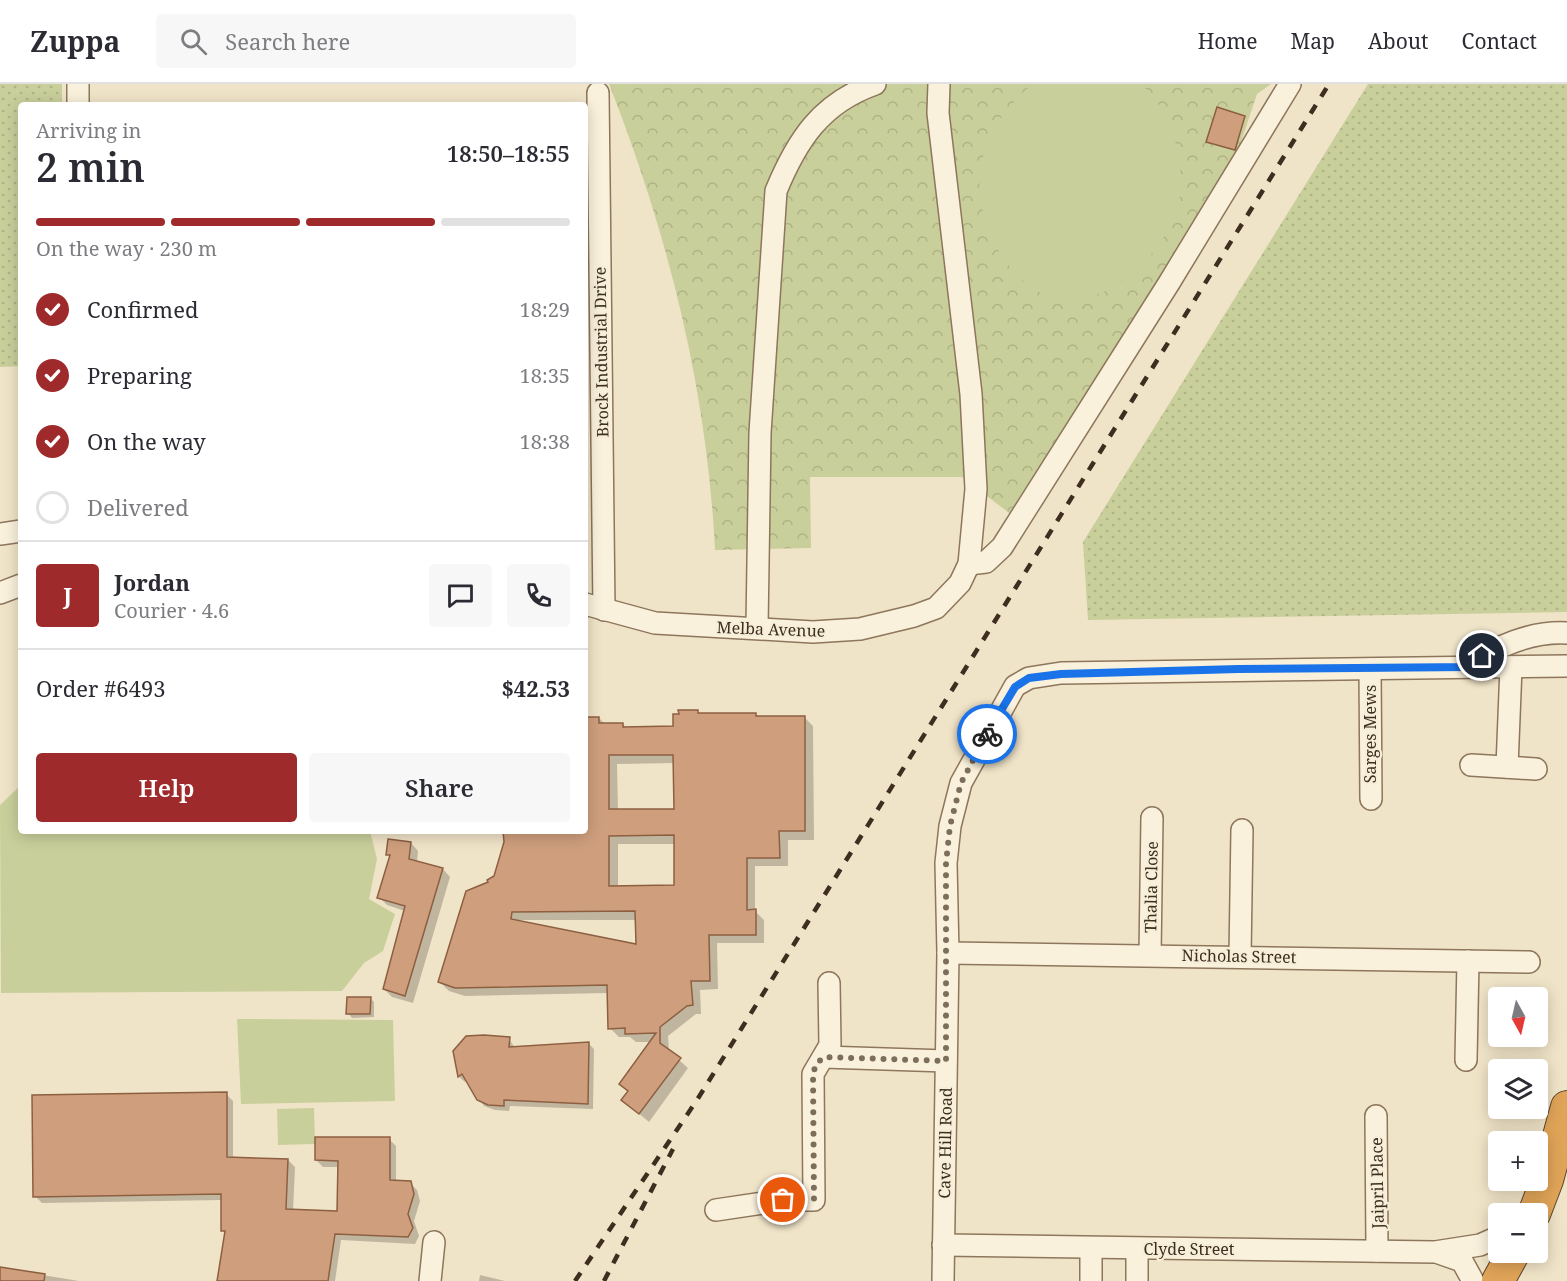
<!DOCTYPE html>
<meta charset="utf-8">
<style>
body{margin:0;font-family:"Noto Serif",serif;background:#f7f7f7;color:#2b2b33;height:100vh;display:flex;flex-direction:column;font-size:22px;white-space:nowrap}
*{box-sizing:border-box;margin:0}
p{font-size:20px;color:#7c7c81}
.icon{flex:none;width:33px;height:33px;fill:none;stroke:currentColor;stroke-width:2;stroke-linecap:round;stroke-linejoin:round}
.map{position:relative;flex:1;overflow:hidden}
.drawer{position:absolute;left:18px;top:18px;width:570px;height:732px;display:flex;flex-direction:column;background:#fff;border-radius:6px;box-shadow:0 3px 15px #0003}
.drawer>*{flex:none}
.needle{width:39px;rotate:172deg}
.buttons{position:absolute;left:1488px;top:903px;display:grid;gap:12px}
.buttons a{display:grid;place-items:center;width:60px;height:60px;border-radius:6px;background:#fff;box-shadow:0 3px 15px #0003;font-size:30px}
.pin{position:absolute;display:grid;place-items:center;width:51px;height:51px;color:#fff;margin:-26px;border:3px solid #fff;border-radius:50%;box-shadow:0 2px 6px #0007}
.courier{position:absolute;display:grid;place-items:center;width:60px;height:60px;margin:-30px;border:4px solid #1a73e8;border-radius:50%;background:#fff;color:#222;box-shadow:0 2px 8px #0007}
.overview em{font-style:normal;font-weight:600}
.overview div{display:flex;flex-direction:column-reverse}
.overview{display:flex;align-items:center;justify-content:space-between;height:102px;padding:0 18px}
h1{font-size:39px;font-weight:600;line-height:45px}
.bar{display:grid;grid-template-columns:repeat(4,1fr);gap:9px 6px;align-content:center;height:72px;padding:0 18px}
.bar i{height:8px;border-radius:4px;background:#e1e1e2}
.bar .selected{background:#9e2a2b}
.bar p{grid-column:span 4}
.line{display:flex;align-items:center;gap:15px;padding:0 18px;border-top:2px solid #e1e1e2}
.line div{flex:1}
.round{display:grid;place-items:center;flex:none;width:63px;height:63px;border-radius:6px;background:#f7f7f7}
ol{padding:0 18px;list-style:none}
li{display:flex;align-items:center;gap:18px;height:66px}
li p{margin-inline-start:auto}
li .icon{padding:6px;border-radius:50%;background:#9e2a2b;color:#fff;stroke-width:4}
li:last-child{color:#7c7c81}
li i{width:33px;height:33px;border:3px solid #e1e1e2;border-radius:50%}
.cta{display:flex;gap:12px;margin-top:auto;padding:12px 18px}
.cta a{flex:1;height:69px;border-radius:6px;background:#9e2a2b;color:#fff;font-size:24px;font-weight:600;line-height:69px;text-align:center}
.cta a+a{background:#f7f7f7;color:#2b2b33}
header{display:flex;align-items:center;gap:36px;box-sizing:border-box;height:84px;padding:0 30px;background:#fff;border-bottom:2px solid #e1e1e2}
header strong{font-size:28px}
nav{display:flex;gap:33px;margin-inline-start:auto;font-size:21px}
.search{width:420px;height:54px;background:#f7f7f7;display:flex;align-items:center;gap:15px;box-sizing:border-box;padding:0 21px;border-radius:6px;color:#7c7c81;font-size:22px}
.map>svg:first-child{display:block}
.grass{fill:url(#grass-dots)}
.park{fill:url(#park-crowns)}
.garden{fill:#c9cf9b}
.shadow{fill:#0003;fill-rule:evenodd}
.building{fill:#cf9f7d;stroke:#8d5f41;stroke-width:1.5;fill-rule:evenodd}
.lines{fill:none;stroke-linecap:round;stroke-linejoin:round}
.minor-casing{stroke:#8d765c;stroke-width:24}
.highway-casing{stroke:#5b4430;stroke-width:34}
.minor{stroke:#faf1dc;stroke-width:21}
.highway{stroke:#e0a458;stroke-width:32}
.rail{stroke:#3d2e20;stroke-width:4.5;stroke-dasharray:10 10;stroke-linecap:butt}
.done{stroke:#7c6e5b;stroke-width:6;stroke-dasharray:0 10.8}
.route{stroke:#1a73e8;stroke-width:8}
.labels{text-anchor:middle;stroke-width:4.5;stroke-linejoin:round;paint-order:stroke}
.street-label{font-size:16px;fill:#3d2e20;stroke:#f7eed8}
</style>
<header>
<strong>Zuppa</strong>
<div class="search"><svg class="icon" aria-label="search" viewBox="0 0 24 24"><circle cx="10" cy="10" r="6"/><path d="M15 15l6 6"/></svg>Search here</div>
<nav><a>Home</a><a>Map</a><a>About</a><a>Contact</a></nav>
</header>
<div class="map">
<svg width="1567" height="1197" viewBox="0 0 1567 1197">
<defs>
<pattern id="grass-dots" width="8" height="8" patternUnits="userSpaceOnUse" patternTransform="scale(1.5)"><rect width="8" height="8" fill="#c9cf9b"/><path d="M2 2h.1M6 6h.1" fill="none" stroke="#aeb285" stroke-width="1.8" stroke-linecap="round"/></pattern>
<pattern id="park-crowns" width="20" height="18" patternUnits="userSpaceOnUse" patternTransform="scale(1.5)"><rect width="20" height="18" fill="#c9cf9b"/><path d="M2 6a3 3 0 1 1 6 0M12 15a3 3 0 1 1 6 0" fill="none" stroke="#aeb285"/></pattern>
</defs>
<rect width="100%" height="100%" fill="#f0e4c8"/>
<!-- grass -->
<g class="grass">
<polygon points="0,0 62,0 62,21 21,21 21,282 0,283"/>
<polygon points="1368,0 1567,0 1567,528 1088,536 1083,458"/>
</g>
<!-- park -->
<path class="park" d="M609,0H1271L1257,10L1235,76L1013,432L962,393H810L811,464L715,466C707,305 668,150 609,0Z"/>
<!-- garden -->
<g class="garden">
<path d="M1032,0H1141C1157,14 1167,34 1174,54C1181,76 1184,103 1177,125C1156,188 1074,252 1017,191C999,172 987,149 982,124C972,73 995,33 1032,0Z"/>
<polygon points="21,701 21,747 370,747 377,775 369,815 395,830 383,867 364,879 342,907 1,909 0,721"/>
<polygon points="237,935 393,936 395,1017 241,1020"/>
<polygon points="314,1024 315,1060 278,1061 277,1025"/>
</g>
<!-- shadow -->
<g class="shadow">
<polygon points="1244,33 1236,67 1209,59"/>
<path d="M697,627L701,631L804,633L813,642L814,756H788V782H755V827L764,836V859H717L718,905L700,906L701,930H696L668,952L669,967L688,984L649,1038L623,1016L628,1008L620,1000L651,958H636L630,953H619L610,944L608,909L465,912L449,907L440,898L495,793L506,759L505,747H585V634H599L605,640H623L627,645L675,644ZM675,679V726H618L617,680ZM618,760H675L676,803H618ZM517,836H637L638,862L517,838Z"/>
<polygon points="411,759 418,767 417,778 443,785 450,793 413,919 392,913 384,905 405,827 387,821 379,813 391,773 388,770"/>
<polygon points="370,914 374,918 374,933 352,934 348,929"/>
<polygon points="509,955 515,964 588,959 594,965 593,1025 510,1022 509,1027 495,1026 484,1022 467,996 465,998 459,993 455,968"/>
<polygon points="226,1010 233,1017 233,1075 288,1076 295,1083 293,1127 338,1129 339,1083 323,1083 316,1076 389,1055 396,1062 396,1098 410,1099 417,1106 420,1117 414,1137 419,1152 415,1160 341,1156 335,1197 218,1197 226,1150 222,1146 222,1116 42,1119 35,1112"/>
<polygon points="0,1184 79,1197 0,1197"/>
<polygon points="480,1191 505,1197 506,1197 479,1197"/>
</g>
<!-- building -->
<g class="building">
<polygon points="1217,23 1245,32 1235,66 1206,58"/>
<path d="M678,626H698V629H756V632H805V747H779L780,774H747V826L756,825V851H709L710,897H691L693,921L687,922L660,943V959L681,974L639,1030L621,1016L628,1007L619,1000L656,949L625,950V944L608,945L607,901L455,904L438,898L466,807L488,798L487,796L494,792L504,758L503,747H585V633H599V639H623V643L673,642V630H679ZM609,671H673L674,725H609ZM674,751V801L609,802V752ZM635,827L636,860L511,835L512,828Z"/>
<polygon points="388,755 411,758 409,775 443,784 405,912 383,905 405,822 377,814 390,771 386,771"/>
<polygon points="347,913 371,913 370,930 346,930"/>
<polygon points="484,951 510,953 509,963 589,958 588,1020 504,1016 504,1022 488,1021 477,1016 462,990 458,993 453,967 466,952"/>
<polygon points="227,1008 227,1073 288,1075 286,1125 337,1127 338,1077 315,1076 315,1053 390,1053 390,1096 411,1097 414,1110 408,1130 413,1144 408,1153 335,1150 328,1197 217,1197 225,1147 221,1147 221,1110 33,1113 32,1011"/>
<polygon points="0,1183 45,1190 44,1197 0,1197"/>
</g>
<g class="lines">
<defs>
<g id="minor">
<polyline points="78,0 78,21"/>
<polyline points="598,9 604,526"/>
<polyline points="0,450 21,447"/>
<polyline points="969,480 986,478 1002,463 1169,199 1290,0"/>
<polyline points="0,509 21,501"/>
<polyline points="585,520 655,539 813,548 860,545 914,532 936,524 960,499 969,480 976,405 971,310 938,29 939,0"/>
<path d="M757,543L760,349L776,107C797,56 821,19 875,0"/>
<path d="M1469,583C1494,562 1533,547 1567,549"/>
<polyline points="1370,585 1371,715"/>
<polyline points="1471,681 1536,685"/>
<polyline points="1507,683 1511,583"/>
<polyline points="948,869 1529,878"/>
<polyline points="1150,871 1152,734"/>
<polyline points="1240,872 1242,746"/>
<polyline points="824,973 946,977"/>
<polyline points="1466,976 1468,877"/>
<polyline points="1376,1032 1377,1167"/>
<polyline points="716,1126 783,1116 814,1116 813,990 830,961 829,899"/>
<polyline points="943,1161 1435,1168 1480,1161 1498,1153"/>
<polyline points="1439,1169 1462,1177 1473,1197"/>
<polyline points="430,1197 434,1158"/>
<polyline points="943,1197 948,869 946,779 950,742 961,699 1015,602 1029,594 1061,589 1567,582"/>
<polyline points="1091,1197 1091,1164"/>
<polyline points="1137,1197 1137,1165"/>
</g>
<g id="highway">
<polyline points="1534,1130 1547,1096 1567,1023"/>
<polyline points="1498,1197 1514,1168"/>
</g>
</defs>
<!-- minor casing -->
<use href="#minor" class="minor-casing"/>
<!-- highway casing -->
<use href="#highway" class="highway-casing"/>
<!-- minor -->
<use href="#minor" class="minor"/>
<!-- highway -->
<use href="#highway" class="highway"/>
<!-- rail -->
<g class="rail">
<polyline points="575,1197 697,1016 1329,0"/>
<polyline points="604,1197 673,1065"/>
</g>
</g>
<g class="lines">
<!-- done -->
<polyline class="done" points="783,1116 814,1116 813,990 816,980 824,973 946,977 946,779 950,742 961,699 987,650"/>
<!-- route -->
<polyline class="route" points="987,650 1015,603 1029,594 1061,590 1238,585 1469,583 1482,572"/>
</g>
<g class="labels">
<!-- street labels -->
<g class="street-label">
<text transform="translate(601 268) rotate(-91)" y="6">Brock Industrial Drive</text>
<text transform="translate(771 545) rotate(2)" y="6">Melba Avenue</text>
<text transform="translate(1370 650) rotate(-90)" y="6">Sarges Mews</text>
<text transform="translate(1151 803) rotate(-89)" y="6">Thalia Close</text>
<text transform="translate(1239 872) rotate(1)" y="6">Nicholas Street</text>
<text transform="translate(945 1059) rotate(-89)" y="6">Cave Hill Road</text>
<text transform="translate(1377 1099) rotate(-91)" y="6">Jaipril Place</text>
<text x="1189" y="1171">Clyde Street</text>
</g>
</g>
</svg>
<div class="buttons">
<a><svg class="needle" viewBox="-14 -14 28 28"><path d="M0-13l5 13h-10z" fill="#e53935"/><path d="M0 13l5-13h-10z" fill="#7c7c81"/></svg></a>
<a><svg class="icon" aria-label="layers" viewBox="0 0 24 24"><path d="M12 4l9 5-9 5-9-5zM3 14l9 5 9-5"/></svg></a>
<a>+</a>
<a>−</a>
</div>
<div class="pin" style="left:783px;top:1116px;background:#ea580c"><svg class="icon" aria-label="bag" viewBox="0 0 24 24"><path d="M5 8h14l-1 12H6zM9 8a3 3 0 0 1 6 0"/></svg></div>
<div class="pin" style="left:1482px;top:572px;background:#1f2937"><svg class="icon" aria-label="home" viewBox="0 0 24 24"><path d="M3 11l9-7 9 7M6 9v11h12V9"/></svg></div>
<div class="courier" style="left:987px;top:650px"><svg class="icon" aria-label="bike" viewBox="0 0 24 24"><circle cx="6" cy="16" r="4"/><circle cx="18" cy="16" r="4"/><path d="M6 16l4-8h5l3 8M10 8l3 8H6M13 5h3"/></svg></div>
<section class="drawer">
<div class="overview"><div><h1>2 min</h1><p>Arriving in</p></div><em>18:50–18:55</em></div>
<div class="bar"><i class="selected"></i><i class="selected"></i><i class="selected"></i><i></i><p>On the way · 230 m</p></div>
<ol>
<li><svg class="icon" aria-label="check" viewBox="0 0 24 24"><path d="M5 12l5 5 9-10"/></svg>Confirmed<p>18:29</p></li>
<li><svg class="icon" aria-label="check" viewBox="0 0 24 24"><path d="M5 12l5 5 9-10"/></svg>Preparing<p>18:35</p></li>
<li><svg class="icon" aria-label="check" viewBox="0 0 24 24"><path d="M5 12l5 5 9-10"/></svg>On the way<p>18:38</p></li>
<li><i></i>Delivered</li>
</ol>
<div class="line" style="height:108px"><b class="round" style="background:#9e2a2b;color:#fff">J</b><div><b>Jordan</b><p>Courier · 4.6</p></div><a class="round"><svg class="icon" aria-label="chat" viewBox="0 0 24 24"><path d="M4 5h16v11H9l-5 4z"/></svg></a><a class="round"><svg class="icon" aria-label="phone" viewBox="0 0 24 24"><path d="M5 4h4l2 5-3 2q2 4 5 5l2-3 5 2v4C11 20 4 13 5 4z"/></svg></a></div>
<div class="line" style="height:78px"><div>Order #6493</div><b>$42.53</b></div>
<div class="cta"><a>Help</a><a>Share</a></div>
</section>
</div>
